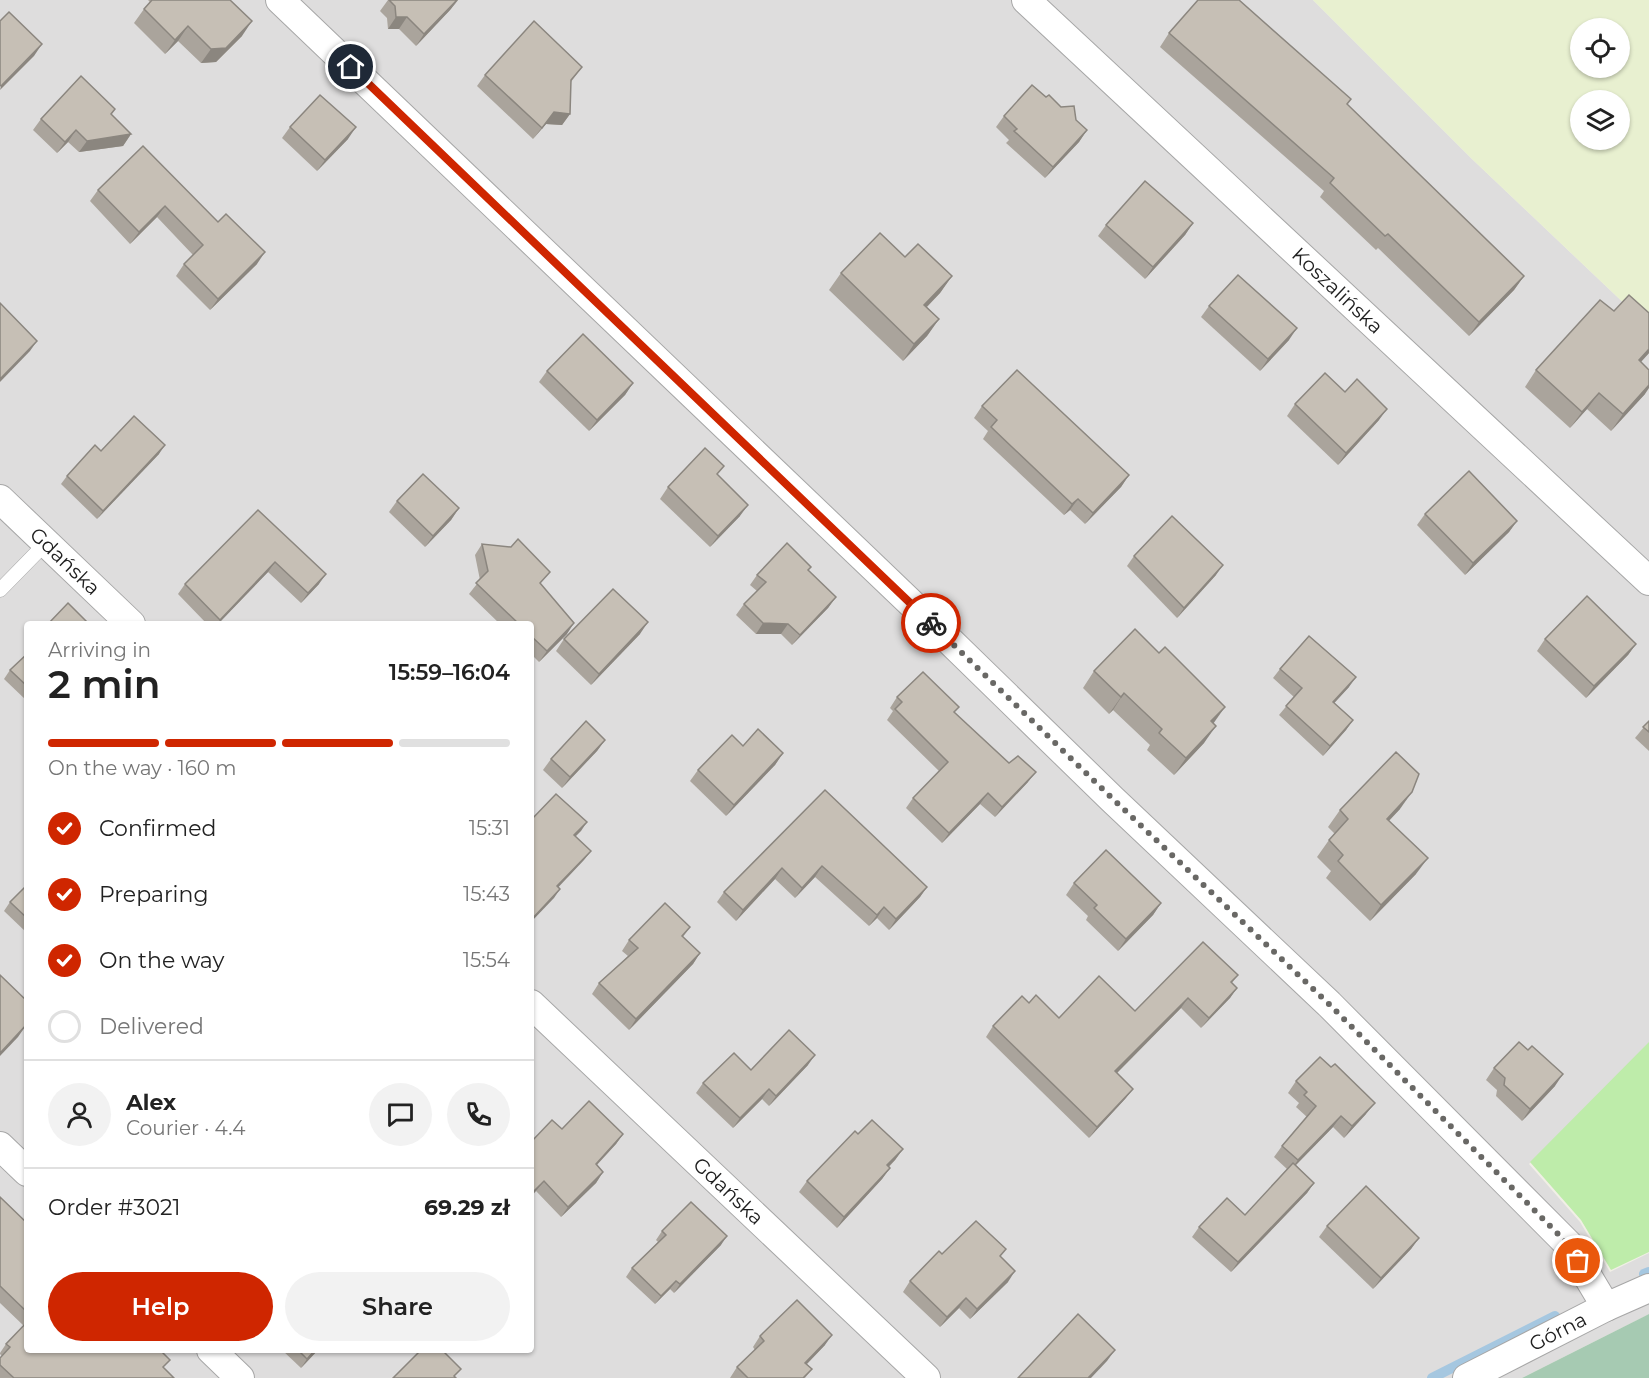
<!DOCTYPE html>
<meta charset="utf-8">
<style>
body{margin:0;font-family:Montserrat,sans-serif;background:#f2f2f2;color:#222;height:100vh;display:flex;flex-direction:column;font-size:22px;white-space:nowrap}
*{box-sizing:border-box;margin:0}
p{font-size:20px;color:#767676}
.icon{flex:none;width:33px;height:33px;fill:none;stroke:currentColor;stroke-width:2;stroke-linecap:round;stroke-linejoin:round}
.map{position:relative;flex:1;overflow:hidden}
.panel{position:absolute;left:24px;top:621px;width:510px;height:732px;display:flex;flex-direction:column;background:#fff;border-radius:6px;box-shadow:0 2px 4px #0004}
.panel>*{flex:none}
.tools{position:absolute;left:1570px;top:18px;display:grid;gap:12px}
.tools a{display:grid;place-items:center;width:60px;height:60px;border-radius:50%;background:#fff;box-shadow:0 2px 4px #0004;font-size:30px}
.pin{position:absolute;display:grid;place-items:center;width:51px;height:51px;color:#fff;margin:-26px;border:3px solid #fff;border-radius:50%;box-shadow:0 2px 6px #0007}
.courier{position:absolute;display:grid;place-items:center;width:60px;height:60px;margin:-30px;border:4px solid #cf2600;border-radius:50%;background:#fff;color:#222;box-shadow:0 2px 8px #0007}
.overview em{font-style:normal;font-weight:600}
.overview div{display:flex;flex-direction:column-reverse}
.overview{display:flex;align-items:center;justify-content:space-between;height:102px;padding:0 24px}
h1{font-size:39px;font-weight:600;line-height:45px}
.bar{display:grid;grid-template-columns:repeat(4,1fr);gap:9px 6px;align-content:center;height:72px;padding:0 24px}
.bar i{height:8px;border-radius:4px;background:#e0e0e0}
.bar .on{background:#cf2600}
.bar p{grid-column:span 4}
.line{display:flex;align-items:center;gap:15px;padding:0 24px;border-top:2px solid #e0e0e0}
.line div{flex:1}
.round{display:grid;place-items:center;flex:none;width:63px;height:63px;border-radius:32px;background:#f2f2f2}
ol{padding:0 24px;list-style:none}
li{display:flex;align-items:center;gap:18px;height:66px}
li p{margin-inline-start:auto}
li .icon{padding:6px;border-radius:50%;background:#cf2600;color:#fff;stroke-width:4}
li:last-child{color:#767676}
li i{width:33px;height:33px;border:3px solid #e0e0e0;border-radius:50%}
.primary-button{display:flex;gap:12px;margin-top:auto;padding:12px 24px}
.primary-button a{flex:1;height:69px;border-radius:36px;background:#cf2600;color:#fff;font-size:24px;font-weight:600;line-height:69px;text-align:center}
.primary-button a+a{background:#f2f2f2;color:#222}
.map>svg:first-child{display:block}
.residential{fill:#dedddd;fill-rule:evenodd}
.farmland{fill:#e8f0d0;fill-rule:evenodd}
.grass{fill:#beecaa}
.cemetery{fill:#a6cab2}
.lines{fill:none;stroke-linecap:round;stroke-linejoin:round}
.stream{stroke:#a5c7e0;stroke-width:10}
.service-casing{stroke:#a7a7a7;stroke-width:15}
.minor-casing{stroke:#a7a7a7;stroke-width:30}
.service{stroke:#fff;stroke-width:14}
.minor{stroke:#fff;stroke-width:28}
.wall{fill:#aaa49c}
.shaded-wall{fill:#8b867f}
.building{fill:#c6bfb5;stroke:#8b867f;stroke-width:1.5}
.done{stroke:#696865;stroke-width:6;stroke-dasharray:0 10.8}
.route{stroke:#cf2600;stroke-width:8}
.labels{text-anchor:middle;stroke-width:6;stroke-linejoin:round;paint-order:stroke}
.street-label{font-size:20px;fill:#202020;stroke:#fff}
</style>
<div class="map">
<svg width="1649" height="1378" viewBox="0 0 1649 1378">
<rect width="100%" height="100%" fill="#f1efe6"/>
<!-- residential -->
<path class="residential" d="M0,0H1313L1472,159L1649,327V1043L1529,1164L1580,1222L1610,1272L1649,1253V1314L1522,1378H0ZM27,624H531V1350H27Z"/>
<!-- farmland -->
<path class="farmland" d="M1313,0H1649V327L1472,159ZM1581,28H1620V68H1581ZM1581,100H1620V140H1581Z"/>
<!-- grass -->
<polygon class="grass" points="1649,1042 1649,1252 1611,1270 1581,1220 1530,1162"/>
<!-- cemetery -->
<polygon class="cemetery" points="1649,1314 1649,1378 1522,1378"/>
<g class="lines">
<!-- stream -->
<g class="stream">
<polyline points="1644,1274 1649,1272"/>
<polyline points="1432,1378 1555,1316"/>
</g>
<defs>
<polyline id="service" points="0,590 46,543"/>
<g id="minor">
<polyline points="280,0 915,607 1112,799 1329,1004 1569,1245 1606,1307"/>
<path id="s1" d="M1026,0L1649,581"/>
<path id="s2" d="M0,499L131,624"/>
<path id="s3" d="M531,1004L926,1378"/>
<polyline points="0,1146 27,1172"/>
<polyline points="211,1350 240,1378"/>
<path id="s4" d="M1467,1378L1606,1307L1649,1288"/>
</g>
</defs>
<!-- service casing -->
<use href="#service" class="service-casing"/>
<!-- minor casing -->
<use href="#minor" class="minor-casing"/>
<!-- service -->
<use href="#service" class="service"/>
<!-- minor -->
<use href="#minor" class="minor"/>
</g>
<!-- wall -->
<g class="wall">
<polygon points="148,0 230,0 242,36 216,62 201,63 178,41 165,54 134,23 144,9 150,2"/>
<polygon points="388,0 458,0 450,10 416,46 399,29 388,29 387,18 380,11"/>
<polygon points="1169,33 1347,104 1524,276 1514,290 1469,336 1378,248 1376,250 1320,197 1324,191 1160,47"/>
<polygon points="582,67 571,82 570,114 562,125 546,124 533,139 477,86 485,75"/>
<polygon points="1046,97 1076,120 1087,130 1079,142 1045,178 1006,143 1009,140 996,127 1004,116"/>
<polygon points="115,109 111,114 131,134 123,146 79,152 68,142 57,153 33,130 41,119"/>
<polygon points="290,127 348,139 317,171 282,138"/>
<polygon points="143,146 257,264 210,310 176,276 184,264 193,255 157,217 130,244 90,201 98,190"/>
<polygon points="1193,223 1185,235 1145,279 1098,236 1106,225"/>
<polygon points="905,257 952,276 940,293 927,307 939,319 927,336 903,361 829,290 841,273"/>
<polygon points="1209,306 1289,340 1260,371 1201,317"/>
<polygon points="1614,311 1649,313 1649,353 1641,362 1645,394 1611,431 1587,409 1570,428 1525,387 1536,370"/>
<polygon points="547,371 633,383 625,395 589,431 539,382"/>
<polygon points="1345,392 1379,420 1338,465 1287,416 1295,404"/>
<polygon points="982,406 1129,475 1121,487 1085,524 1070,510 1064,515 983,439 988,431 974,418"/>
<polygon points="101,451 159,454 97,519 61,484 67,476"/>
<polygon points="718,476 740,516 710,547 660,499 668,487"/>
<polygon points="397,501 459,508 451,520 425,547 389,512"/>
<polygon points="258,510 319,584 301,603 268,572 218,624 207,624 178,594 185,584"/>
<polygon points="1425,514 1517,521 1509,532 1465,575 1417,525"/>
<polygon points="482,544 541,584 567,634 539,662 531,654 531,624 500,624 469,594 480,580 475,555"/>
<polygon points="1134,556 1216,575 1177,618 1127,566"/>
<polygon points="808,571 836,597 828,608 792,645 781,634 756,634 736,615 744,604 757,591 750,585 757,575"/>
<polygon points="640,634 591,685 556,651 564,639"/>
<polygon points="1545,639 1636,644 1628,655 1586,698 1537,651"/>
<polygon points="27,654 27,701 4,679 10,670"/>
<polygon points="1280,669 1349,687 1334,703 1353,720 1346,730 1323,756 1279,715 1294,697 1273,678"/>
<polygon points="1094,671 1213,723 1204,743 1174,775 1147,750 1150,745 1113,710 1109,714 1083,688"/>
<polygon points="897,697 1028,782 995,817 980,804 942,843 906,808 913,798 939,771 887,720 893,711 890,708"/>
<polygon points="1649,721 1649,751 1635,738"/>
<polygon points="605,740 597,751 562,788 543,770 551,759"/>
<polygon points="743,746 783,753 775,765 726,816 690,781 698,770"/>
<polygon points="825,790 927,887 920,897 889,930 877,918 869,926 815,877 795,898 775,879 736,921 717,902 724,892"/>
<polygon points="1400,809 1389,821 1416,874 1370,921 1326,878 1331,871 1317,857 1329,840 1335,834 1328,827 1340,810"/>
<polygon points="1074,883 1161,903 1153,915 1118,951 1086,920 1088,916 1066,895"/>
<polygon points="27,885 27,933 4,911 10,902"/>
<polygon points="690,927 683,937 700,953 693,964 629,1030 592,994 599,983 628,956 622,951 629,940"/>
<polygon points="1238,975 1232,983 1237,988 1230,998 1201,1028 1181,1008 1117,1073 1133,1089 1125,1099 1089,1138 986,1037 993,1026 1029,1003 1059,1018 1135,1011"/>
<polygon points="808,1065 769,1106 762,1099 733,1128 696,1093 703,1083 751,1070"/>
<polygon points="1494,1068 1555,1086 1522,1121 1496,1096 1497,1090 1486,1080"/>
<polygon points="1296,1081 1366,1114 1344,1138 1333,1127 1296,1165 1314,1183 1307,1193 1231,1272 1192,1237 1199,1227 1245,1215 1287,1169 1274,1157 1282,1146 1307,1117 1296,1107 1299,1103 1288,1093"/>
<polygon points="562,1129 623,1134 616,1144 597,1165 603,1172 596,1183 561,1217 536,1191"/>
<polygon points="858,1134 903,1149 895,1160 889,1167 890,1168 882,1179 837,1228 799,1192 807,1181"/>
<polygon points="0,1197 27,1223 27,1350 164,1368 174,1378 0,1378 0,1358 2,1356 0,1354 0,1353 6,1344 24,1326 0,1303"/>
<polygon points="1327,1226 1419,1238 1411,1249 1373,1289 1319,1237"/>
<polygon points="662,1231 721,1245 674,1293 670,1289 655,1304 626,1277 632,1268 658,1242 656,1240"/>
<polygon points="942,1254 1001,1257 1008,1282 970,1319 959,1308 940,1327 903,1292 910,1281"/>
<polygon points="760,1336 825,1345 807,1364 812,1369 805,1378 730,1378 737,1367 755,1350 753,1347"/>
<polygon points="282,1350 318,1350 301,1368"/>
</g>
<!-- shaded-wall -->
<g class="shaded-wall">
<polygon points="458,0 450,10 416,46 424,34"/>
<polygon points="396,17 407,17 399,29 388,29"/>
<polygon points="252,21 242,36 216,62 201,63 211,49"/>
<polygon points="188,26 178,41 165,54 175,40"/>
<polygon points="42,44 34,56 0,90 1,86"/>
<polygon points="554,112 570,114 562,125 546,124 533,139"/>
<polygon points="356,127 348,139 317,171 325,160"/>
<polygon points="76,130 68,142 57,153 65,142"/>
<polygon points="1087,130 1079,142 1045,178 1053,167"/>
<polygon points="131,134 123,146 79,152 87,141"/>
<polygon points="165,206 157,217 130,244 139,232"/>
<polygon points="1193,223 1185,235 1145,279 1153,267"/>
<polygon points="265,252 257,264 210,310 218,299"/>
<polygon points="952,276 940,293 912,322 924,305"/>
<polygon points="1524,276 1514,290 1469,336 1479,322"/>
<polygon points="939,319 927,336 903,361 914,344"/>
<polygon points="1297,328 1289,340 1260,371 1268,359"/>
<polygon points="37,341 30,351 0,382 0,379"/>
<polygon points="1649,349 1649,353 1627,377 1639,360"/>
<polygon points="633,383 625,395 589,431 597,420"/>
<polygon points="1649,385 1649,388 1645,394 1611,431 1623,414"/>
<polygon points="1599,393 1587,409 1570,428 1582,412"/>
<polygon points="1387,409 1379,420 1338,465 1346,453"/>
<polygon points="165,445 159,454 97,519 103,511"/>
<polygon points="1129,475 1121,487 1085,524 1093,513"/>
<polygon points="1078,499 1070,510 1064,515 1072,504"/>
<polygon points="748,505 740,516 710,547 718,536"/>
<polygon points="459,508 451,520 425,547 433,536"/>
<polygon points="1517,521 1509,532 1465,575 1473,563"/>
<polygon points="275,562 268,572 218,624 217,624 220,620"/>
<polygon points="1223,565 1216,575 1177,618 1184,608"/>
<polygon points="326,574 319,584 301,603 308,593"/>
<polygon points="836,597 828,608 792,645 800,635"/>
<polygon points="648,622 640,634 591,685 599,674"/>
<polygon points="574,623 567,634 539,662 547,651"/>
<polygon points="763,623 788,624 781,634 756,634"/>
<polygon points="1636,644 1628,655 1586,698 1594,686"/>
<polygon points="1356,677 1349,687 1326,712 1333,702"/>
<polygon points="1124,693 1113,710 1109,714 1121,697"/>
<polygon points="1225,707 1213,724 1211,721"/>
<polygon points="1353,720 1346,730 1323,756 1330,746"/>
<polygon points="1216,726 1204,743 1174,775 1186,758"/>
<polygon points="605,740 597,751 562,788 570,777"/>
<polygon points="783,753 775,765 726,816 734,805"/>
<polygon points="1036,772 1028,782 995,817 1002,807"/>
<polygon points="1412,792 1400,809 1375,835 1387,819"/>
<polygon points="988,793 980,804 942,843 949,833"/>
<polygon points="587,822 581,831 568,844 574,835"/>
<polygon points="591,851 584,860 551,895 557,886"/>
<polygon points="1428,858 1416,874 1370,921 1381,905"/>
<polygon points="822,866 815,877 795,898 802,888"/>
<polygon points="782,868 775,879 736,921 743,910"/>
<polygon points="927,887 920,897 889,930 896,919"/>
<polygon points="560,889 554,898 531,922 531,920"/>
<polygon points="1161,903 1153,915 1118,951 1126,939"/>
<polygon points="884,907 877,918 869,926 877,915"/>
<polygon points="700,953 693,964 629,1030 636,1019"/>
<polygon points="1237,988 1230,998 1201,1028 1209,1018"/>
<polygon points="1188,998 1181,1008 1108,1082 1115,1071"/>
<polygon points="27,1024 18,1037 0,1056 0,1053"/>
<polygon points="815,1055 808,1065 769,1106 776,1096"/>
<polygon points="1563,1074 1555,1086 1522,1121 1530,1109"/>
<polygon points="769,1089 762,1099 733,1128 740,1118"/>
<polygon points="1133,1089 1125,1099 1089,1138 1097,1127"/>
<polygon points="1375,1103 1366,1114 1344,1138 1352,1126"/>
<polygon points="1341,1116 1333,1127 1290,1171 1298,1160"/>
<polygon points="623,1134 616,1144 588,1174 596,1164"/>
<polygon points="903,1149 895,1160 879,1176 887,1165"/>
<polygon points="890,1168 882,1179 837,1228 844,1217"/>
<polygon points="603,1172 596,1183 561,1217 568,1207"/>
<polygon points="544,1181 536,1191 531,1197 531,1194"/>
<polygon points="1314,1183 1307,1193 1231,1272 1238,1262"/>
<polygon points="727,1236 721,1245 674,1293 680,1284"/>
<polygon points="1419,1238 1411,1249 1373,1289 1381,1278"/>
<polygon points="1015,1271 1008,1282 970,1319 977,1309"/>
<polygon points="676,1281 670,1289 655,1304 661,1296"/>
<polygon points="966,1298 959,1308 940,1327 947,1317"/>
<polygon points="832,1335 825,1345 798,1373 805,1363"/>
<polygon points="315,1350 318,1350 301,1368 307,1359"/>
<polygon points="1115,1350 1107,1361 1091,1378 1088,1378"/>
</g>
<!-- building -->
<g class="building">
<polygon points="152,0 230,0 252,21 226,48 211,49 188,26 175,40 144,9"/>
<polygon points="389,0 457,0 424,34 407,17 396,17 395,6"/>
<polygon points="1198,0 1239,0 1351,99 1347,104 1524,276 1479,322 1388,234 1385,236 1330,183 1334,178 1169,33"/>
<polygon points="9,12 42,44 1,86 0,85 0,21"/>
<polygon points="534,21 582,67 571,80 570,114 554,112 542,128 485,75"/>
<polygon points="81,76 115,109 111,114 131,134 87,141 76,130 65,142 41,119"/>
<polygon points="1032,85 1046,97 1049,95 1061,107 1074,106 1076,120 1087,130 1053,167 1014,131 1017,129 1004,116"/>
<polygon points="320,95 356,127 325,160 290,127"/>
<polygon points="143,146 218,222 226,214 265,252 218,299 184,264 203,245 165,206 139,232 98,190"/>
<polygon points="1145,181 1193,223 1153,267 1106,225"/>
<polygon points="880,233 905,257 918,244 952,276 924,305 939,319 914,344 841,273"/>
<polygon points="1238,275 1297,328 1268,359 1209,306"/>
<polygon points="1629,295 1649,313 1649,349 1639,360 1649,370 1649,385 1623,414 1599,393 1582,412 1536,370 1600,300 1614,311"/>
<polygon points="0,303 37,341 0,379"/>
<polygon points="583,334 633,383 597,420 547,371"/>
<polygon points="1017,370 1129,475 1093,513 1078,499 1072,504 991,427 997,420 982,406"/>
<polygon points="1325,373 1345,392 1357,379 1387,409 1346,453 1295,404"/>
<polygon points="134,416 165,445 103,511 67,476 95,445 101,451"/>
<polygon points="705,448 724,466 717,474 748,505 718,536 668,487"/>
<polygon points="1469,471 1517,521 1473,563 1425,514"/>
<polygon points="423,474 459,508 433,536 397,501"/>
<polygon points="258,510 326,574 308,593 275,562 220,620 185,584"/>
<polygon points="1172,516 1223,565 1184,608 1134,556"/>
<polygon points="518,539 550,572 540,583 574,623 547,651 531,636 531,624 519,624 476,583 488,571 482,544 511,547"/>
<polygon points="787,543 811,567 808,570 836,597 800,635 788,624 763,623 744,604 766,582 757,575"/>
<polygon points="613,589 648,622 599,674 564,639"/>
<polygon points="1587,596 1636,644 1594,686 1545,639"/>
<polygon points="68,603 89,624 48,624"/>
<polygon points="1135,629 1159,653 1165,647 1225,707 1211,721 1216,726 1186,758 1159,733 1162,729 1124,693 1121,697 1094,671"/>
<polygon points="1309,636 1356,677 1333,702 1353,720 1330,746 1286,706 1302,688 1280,669"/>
<polygon points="27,654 27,686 10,670"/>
<polygon points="923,672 959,707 954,712 1009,763 1018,756 1036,772 1002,807 988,793 949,833 913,798 948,762 895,709 902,702 897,697"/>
<polygon points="586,721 605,740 570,777 551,759"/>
<polygon points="1649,721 1649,732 1643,727"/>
<polygon points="758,729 783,753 734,805 698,770 732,735 743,746"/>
<polygon points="1396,752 1419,774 1412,792 1387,819 1428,858 1381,905 1338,861 1343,855 1329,840 1348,819 1340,810"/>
<polygon points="825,790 927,887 896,919 884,907 877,915 822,866 802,888 782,868 743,910 724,892"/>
<polygon points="556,794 587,822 574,835 591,851 557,886 560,889 531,920 531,820"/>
<polygon points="1106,850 1161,903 1126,939 1094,908 1097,905 1074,883"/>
<polygon points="27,885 27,918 10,902"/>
<polygon points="665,903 690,927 682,936 700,953 636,1019 599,983 638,948 629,940"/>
<polygon points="1203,942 1238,975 1231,982 1237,988 1209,1018 1188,998 1115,1071 1133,1089 1097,1127 993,1026 1022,996 1029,1003 1036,995 1059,1018 1099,976 1135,1011"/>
<polygon points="0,975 27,1001 27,1019 26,1021 27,1022 27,1024 0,1053"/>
<polygon points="789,1030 815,1055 776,1096 769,1089 740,1118 703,1083 734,1053 751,1070"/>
<polygon points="1519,1042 1528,1050 1532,1046 1563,1074 1530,1109 1504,1085 1505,1078 1494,1068"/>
<polygon points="1320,1057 1331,1067 1335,1064 1375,1103 1352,1126 1341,1116 1298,1160 1282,1146 1316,1106 1304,1095 1307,1092 1296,1081"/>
<polygon points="589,1101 623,1134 596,1164 603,1172 568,1207 544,1181 531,1194 531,1142 552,1120 562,1129"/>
<polygon points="872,1120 903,1149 887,1165 890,1168 844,1217 807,1181 855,1131 858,1134"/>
<polygon points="1293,1163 1314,1183 1238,1262 1199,1227 1227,1198 1245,1215"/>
<polygon points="1366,1186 1419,1238 1381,1278 1327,1226"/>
<polygon points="0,1197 27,1223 27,1312 0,1286"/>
<polygon points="691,1202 727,1236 680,1284 676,1281 661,1296 632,1268 666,1235 662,1231"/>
<polygon points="976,1221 1006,1249 1000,1256 1015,1271 977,1309 966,1298 947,1317 910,1281 939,1251 942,1254"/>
<polygon points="797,1300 832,1335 805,1363 812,1369 803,1378 748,1378 737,1367 764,1341 760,1336"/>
<polygon points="1078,1314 1115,1350 1088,1378 1018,1378"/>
<polygon points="27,1322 27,1350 160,1350 170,1360 163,1367 174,1378 14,1378 0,1365 0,1358 10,1347 6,1344"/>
<polygon points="298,1350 315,1350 307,1359"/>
<polygon points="421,1350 442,1350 461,1369 454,1376 456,1378 393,1378"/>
</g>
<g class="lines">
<!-- done -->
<polyline class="done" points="931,623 1113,799 1329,1004 1569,1245 1578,1261"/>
<!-- route -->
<polyline class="route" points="351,67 931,623"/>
</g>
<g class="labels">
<!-- street labels -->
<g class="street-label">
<text dy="7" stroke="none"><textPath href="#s1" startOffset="426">Koszalińska</textPath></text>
<text dy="7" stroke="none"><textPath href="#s2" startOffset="90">Gdańska</textPath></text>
<text dy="7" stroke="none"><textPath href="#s3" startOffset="272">Gdańska</textPath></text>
<text dy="7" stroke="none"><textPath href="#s4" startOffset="102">Górna</textPath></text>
</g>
</g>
</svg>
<div class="tools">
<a><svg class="icon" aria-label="locate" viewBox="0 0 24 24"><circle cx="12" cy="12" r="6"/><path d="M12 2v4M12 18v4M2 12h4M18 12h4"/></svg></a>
<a><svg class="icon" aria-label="layers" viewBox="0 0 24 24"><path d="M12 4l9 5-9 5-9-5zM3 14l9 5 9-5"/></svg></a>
</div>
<div class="pin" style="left:1578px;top:1261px;background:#ea580c"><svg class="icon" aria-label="bag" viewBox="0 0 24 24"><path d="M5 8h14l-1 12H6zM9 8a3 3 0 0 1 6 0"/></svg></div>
<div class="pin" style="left:351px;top:67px;background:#1f2937"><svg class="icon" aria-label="home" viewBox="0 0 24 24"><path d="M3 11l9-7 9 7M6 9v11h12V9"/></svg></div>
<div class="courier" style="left:931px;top:623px"><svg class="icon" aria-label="bike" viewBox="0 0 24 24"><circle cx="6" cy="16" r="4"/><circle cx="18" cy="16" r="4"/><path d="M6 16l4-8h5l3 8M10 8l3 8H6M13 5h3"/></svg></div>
<section class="panel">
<div class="overview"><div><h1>2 min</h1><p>Arriving in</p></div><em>15:59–16:04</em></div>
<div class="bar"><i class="on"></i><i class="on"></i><i class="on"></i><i></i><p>On the way · 160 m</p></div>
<ol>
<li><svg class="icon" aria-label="check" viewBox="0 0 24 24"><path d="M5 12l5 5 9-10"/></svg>Confirmed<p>15:31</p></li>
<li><svg class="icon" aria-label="check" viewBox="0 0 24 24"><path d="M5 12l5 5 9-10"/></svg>Preparing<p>15:43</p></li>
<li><svg class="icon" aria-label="check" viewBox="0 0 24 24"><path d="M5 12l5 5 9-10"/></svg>On the way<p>15:54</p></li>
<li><i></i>Delivered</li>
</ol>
<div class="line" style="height:108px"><a class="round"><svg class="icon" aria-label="person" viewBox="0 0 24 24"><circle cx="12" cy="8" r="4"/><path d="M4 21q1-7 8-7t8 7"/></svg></a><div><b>Alex</b><p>Courier · 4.4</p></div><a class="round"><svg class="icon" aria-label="chat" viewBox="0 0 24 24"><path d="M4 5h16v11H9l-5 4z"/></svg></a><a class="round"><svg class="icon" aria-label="phone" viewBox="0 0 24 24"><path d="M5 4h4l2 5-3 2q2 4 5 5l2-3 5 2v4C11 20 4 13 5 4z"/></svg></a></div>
<div class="line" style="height:78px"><div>Order #3021</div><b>69.29 zł</b></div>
<div class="primary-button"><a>Help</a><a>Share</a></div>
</section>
</div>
